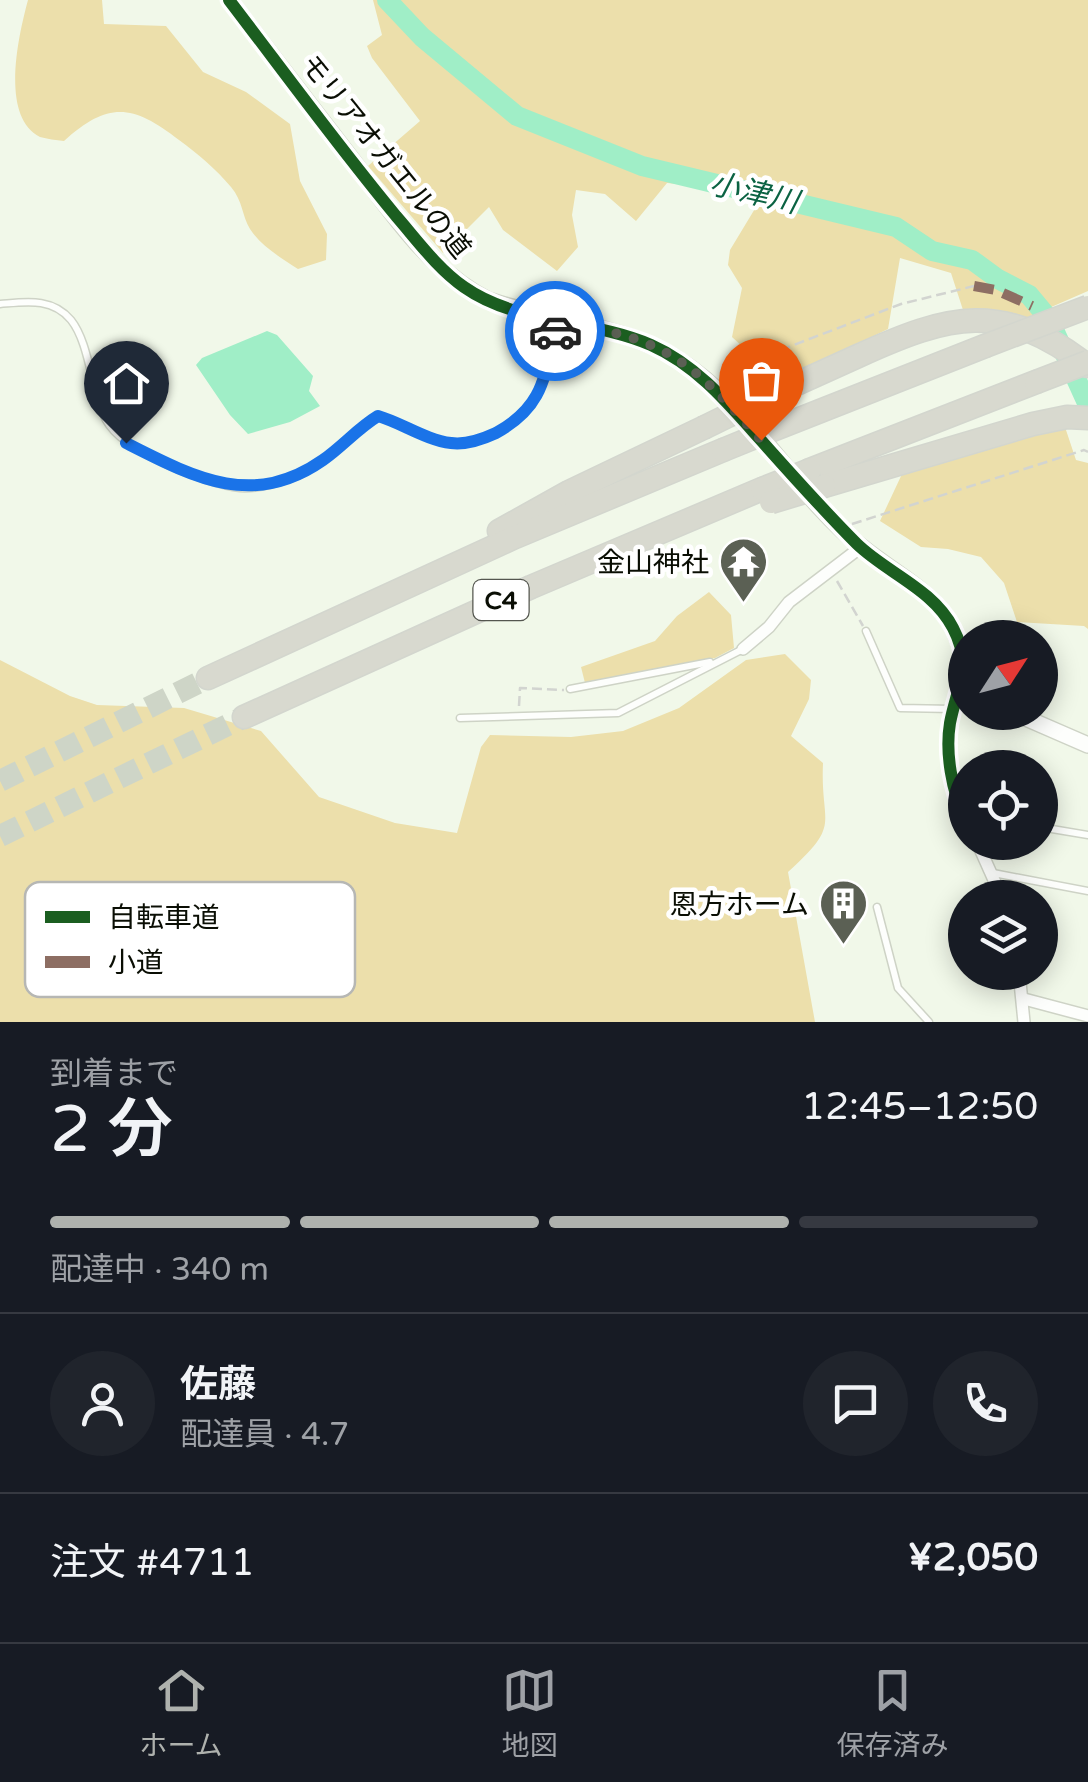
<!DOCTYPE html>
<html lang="ja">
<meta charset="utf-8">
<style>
body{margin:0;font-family:"Varela Round","Noto Sans JP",sans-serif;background:#20242c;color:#f1f3f6;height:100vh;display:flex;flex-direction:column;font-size:38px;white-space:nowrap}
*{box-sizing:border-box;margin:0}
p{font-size:32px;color:#9ea1a6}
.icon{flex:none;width:55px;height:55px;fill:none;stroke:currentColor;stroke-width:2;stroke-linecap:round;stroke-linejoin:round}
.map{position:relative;height:1022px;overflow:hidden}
.panel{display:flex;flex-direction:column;background:#171b24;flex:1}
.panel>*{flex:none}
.needle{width:65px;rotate:54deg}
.controls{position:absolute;left:948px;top:620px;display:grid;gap:20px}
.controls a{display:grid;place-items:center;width:110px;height:110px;border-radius:50%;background:#171b24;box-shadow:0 5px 25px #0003;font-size:50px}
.pin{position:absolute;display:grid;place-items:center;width:85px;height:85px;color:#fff;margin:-102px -42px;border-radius:50% 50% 50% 0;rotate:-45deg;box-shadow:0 0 10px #0007}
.pin .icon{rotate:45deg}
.courier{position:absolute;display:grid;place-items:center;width:100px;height:100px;margin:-50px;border:8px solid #1a73e8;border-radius:50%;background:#fff;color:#222;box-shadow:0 2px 12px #0007}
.overview em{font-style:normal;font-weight:600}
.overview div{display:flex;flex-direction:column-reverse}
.overview{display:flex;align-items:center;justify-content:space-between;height:170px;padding:0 50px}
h1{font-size:65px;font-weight:600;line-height:75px}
.bar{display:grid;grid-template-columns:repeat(4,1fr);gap:15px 10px;align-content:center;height:120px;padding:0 50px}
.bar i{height:12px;border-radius:8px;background:#363941}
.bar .active{background:#aeb1ad}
.bar p{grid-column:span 4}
.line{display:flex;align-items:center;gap:25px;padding:0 50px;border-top:2px solid #363941}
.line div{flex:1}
.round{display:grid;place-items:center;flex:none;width:105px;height:105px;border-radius:52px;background:#20242c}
.tabs{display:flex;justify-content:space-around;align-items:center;height:140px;border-top:2px solid #363941;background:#171b24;font-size:28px;color:#9ea1a6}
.tabs a{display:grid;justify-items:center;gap:5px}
.tabs .active{color:#aeb1ad}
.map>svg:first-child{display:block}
.green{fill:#ecdfab}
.water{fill:#a0eec7}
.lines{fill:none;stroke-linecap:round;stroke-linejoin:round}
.river{stroke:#a0eec7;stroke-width:20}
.motorway-tunnel{stroke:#ced5c7;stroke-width:22;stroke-dasharray:22 11;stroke-linecap:butt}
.service-casing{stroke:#ced3c6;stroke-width:9}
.minor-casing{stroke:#ced3c6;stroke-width:14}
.tertiary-casing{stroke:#ced3c6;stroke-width:18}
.motorway-casing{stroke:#d3d6ce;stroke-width:25}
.path{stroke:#d2d4d0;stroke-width:2.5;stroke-dasharray:10 5;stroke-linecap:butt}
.service{stroke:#fdfefc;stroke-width:6}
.minor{stroke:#fdfefc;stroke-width:11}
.tertiary{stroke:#fdfefc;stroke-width:15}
.motorway{stroke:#d8d9cf;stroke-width:22}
.motorway-bridge-casing{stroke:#d3d6ce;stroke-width:25;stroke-linecap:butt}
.motorway-bridge{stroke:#d8d9cf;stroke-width:22}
.quiet{stroke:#8d6e63;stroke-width:10;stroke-dasharray:20 10;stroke-linecap:butt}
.cycleway-casing{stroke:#fff;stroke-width:19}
.cycleway{stroke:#1b5e20;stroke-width:12}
.done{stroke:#5b6054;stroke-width:10;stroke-dasharray:0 18}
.route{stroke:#1a73e8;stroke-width:12}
.labels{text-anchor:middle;stroke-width:9;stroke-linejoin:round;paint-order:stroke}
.shield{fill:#fff;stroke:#54564f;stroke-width:2.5}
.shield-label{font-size:25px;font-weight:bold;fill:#0a0e04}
.street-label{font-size:28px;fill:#0a0e04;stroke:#fff}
.poi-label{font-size:28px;fill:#0a0e04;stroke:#fff;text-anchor:end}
.water-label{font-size:30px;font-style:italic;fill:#0b6343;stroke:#fff}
.key{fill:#fff;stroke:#b6b7b4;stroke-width:2.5}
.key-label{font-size:28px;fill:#0a0e04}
</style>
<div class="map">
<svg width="1088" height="1022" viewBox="0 0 1088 1022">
<rect width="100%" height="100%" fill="#f1f8e9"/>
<!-- green -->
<g class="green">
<path d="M28,0H102L104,24L166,26L203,72L246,92L290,124L300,181L327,234L326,260L298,269C281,258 261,246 250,229C242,216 243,201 231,187C216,169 198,154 179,140C133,104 108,101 64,141C56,140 47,139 40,137C0,117 18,37 28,0Z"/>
<polygon points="373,0 1088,0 1088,291 1026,318 963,310 951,273 900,258 888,329 762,391 769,371 732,337 742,288 728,265 730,250 765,192 667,183 636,221 605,194 576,190 572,215 578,247 557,271 503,230 489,207 443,253 368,166 420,121 372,58 367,46 382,35"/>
<polygon points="1065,427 1076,460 1088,463 1088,629 1084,626 1017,622 1004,583 981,557 948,549 921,547 880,521 902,474"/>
<polygon points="709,592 731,615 734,648 715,658 585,683 581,667 655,641 677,616"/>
<path d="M785,654L811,680L809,699L791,736L823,763C820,827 843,822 788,872L815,1022H0V660L70,696L97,705L184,708L261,731L319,797L395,823L457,833L481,747L490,735L571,737L623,731L679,708L746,660Z"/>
</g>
<!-- water -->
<polygon class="water" points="267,331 277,335 313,376 309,391 320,406 290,422 248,434 230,415 196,365 202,358"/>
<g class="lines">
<!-- river -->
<polyline class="river" points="387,0 422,37 517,116 642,166 896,227 932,251 972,260 998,279 1029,295 1049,319 1088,405"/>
<!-- motorway-tunnel -->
<g class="motorway-tunnel">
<polyline points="0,781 208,678"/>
<polyline points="0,836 244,717"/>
</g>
<defs>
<g id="service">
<path d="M0,304C25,302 52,297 71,320C90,344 91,391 106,420C123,452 205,484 240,488C257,489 276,484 292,478C326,466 348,434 378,416C403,423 427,440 452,443C467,445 484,439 497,432C546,405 546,371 557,321"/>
<polyline points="866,631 900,708 953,709"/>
<polyline points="570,689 710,662"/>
<polyline points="460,718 618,713 743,649"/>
<polyline points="1040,827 1088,835"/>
<polyline points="993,873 1088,891"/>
<polyline points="877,907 898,988 929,1022"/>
</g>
<g id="minor">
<polyline points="743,649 769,627 789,602 861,547"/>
<path d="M958,696C944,734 947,782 965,819"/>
<polyline points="977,842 1002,898"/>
<polyline points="1019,972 1024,1022"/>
<polyline points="1024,999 1088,1016"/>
</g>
<g id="tertiary">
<path d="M229,0C268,51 307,101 346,152C387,205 427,270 488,300C547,320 626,326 677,359C753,406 794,495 864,549C893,572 931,591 950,623C963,645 968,672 958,696L965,698"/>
<polyline points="1012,712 1088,745"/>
</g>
<g id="motorway">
<path d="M752,404C788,388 823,372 858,356C950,314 1002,300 1088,366"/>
<polyline points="772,430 985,346"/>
<polyline points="810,470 1036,382"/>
<polyline points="824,486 1033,424 1067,417 1088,418"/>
<polyline points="499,531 569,492 703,428"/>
<polyline points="208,678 515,537 723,450"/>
<polyline points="244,717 531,587 762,489"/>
</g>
</defs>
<!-- service casing -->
<use href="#service" class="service-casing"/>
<!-- minor casing -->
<use href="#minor" class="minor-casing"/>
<!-- tertiary casing -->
<use href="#tertiary" class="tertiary-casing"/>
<!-- motorway casing -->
<use href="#motorway" class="motorway-casing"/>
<!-- path -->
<g class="path">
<polyline points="735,388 763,360 778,351 901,304 974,286"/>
<polyline points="852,524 1084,450 1088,452"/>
<polyline points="837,581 863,626"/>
<polyline points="519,706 520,688 564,690"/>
</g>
<!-- service -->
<use href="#service" class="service"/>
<!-- minor -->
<use href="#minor" class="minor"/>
<!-- tertiary -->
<use href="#tertiary" class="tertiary"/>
<!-- motorway -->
<use href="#motorway" class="motorway"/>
<defs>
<g id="motorway-bridge">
<polyline points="985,346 1088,307"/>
<polyline points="1036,382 1088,362"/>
<polyline points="703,428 752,404"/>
<polyline points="723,450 772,430"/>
<polyline points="762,489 810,470"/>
<polyline points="771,502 824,486"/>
</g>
</defs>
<!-- motorway-bridge casing -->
<use href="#motorway-bridge" class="motorway-bridge-casing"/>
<!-- motorway-bridge -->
<use href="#motorway-bridge" class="motorway-bridge"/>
<!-- quiet -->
<polyline class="quiet" points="974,286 996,290 1032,306"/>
<defs>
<path id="cycleway" d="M229,0C284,72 338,146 396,216C417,240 437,268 464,287C518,325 592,319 651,345C696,365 727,402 759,438C791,474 823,510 857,544C887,573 933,589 953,628C973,666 957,686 950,723C945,753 952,791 965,819"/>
</defs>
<!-- cycleway casing -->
<use href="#cycleway" class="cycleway-casing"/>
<!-- cycleway -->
<use href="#cycleway" class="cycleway"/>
</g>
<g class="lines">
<!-- done -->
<path class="done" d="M555,331L557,320C587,327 620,332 648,344C695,363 728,403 761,440"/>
<!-- route -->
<path class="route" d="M126,443C195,478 253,509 323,460C343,446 358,428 378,416C402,423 426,440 451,443C465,445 483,439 496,433C543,407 544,379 555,331"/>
</g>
<!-- icons -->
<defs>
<symbol id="temple-pin" viewBox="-11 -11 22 30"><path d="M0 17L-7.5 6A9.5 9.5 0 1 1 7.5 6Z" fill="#5b6054" stroke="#fff"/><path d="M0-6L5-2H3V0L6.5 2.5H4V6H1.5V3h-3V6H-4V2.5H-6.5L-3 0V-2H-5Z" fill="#fff"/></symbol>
<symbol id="building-pin" viewBox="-11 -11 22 30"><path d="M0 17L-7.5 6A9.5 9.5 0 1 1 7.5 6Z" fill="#5b6054" stroke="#fff"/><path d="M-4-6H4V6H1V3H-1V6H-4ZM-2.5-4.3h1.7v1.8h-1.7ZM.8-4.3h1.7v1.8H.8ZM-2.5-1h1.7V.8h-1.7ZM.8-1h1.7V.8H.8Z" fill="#fff"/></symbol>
</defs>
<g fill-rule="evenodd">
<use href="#temple-pin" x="716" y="534" width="55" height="75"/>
<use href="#building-pin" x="816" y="876" width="55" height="75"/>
</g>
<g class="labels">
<!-- shield labels -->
<rect class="shield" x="473.5" y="580" width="55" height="40" rx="8"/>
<g class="shield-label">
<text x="501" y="609">C4</text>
</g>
<!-- street labels -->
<g class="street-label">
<text transform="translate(386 156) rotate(51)" y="10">モリアオガエルの道</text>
</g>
<!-- poi labels -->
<g class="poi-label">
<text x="709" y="572">金山神社</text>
<text x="809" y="914">恩方ホーム</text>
</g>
<!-- water labels -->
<g class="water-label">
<text transform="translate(754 193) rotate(13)" y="10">小津川</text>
</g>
</g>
<!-- legend -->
<rect x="25" y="882" width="330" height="115" rx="15" class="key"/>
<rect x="45" y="911" width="45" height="12" fill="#1b5e20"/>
<rect x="45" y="956" width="45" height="12" fill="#8d6e63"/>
<g class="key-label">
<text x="108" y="927">自転車道</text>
<text x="108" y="972">小道</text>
</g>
</svg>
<div class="controls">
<a><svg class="needle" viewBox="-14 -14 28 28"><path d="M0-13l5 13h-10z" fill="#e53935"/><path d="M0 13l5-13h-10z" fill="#9ea1a6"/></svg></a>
<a><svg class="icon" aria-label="locate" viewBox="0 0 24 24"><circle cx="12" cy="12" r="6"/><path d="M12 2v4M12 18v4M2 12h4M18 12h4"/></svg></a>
<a><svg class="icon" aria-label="layers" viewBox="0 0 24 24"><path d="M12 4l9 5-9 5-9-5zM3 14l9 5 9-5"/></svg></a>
</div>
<div class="pin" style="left:761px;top:440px;background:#ea580c"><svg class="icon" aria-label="bag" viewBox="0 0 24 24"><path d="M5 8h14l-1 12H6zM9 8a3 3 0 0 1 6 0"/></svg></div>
<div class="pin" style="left:126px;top:443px;background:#1f2937"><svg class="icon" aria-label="home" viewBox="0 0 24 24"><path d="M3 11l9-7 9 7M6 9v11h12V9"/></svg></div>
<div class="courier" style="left:555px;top:331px"><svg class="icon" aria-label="car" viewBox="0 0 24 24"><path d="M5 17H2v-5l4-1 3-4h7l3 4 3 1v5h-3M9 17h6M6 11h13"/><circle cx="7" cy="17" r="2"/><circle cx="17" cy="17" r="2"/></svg></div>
</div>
<section class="panel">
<div class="overview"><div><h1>2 分</h1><p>到着まで</p></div><em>12:45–12:50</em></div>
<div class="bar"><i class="active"></i><i class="active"></i><i class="active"></i><i></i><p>配達中 · 340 m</p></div>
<div class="line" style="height:180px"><a class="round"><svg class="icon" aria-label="person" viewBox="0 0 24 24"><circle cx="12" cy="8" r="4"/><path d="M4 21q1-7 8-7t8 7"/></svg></a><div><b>佐藤</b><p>配達員 · 4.7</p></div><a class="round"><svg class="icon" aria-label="chat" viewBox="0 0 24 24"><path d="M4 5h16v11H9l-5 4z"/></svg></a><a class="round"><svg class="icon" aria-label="phone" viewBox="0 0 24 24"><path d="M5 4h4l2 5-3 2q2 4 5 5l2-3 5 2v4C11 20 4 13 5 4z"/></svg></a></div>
<div class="line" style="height:130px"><div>注文 #4711</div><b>¥2,050</b></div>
</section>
<nav class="tabs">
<a class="active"><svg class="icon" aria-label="home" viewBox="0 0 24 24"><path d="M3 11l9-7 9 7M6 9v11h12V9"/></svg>ホーム</a>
<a><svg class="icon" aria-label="map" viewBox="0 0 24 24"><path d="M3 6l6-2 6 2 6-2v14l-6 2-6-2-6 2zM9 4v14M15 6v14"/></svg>地図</a>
<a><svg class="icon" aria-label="saved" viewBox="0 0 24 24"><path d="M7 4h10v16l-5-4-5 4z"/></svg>保存済み</a>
</nav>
